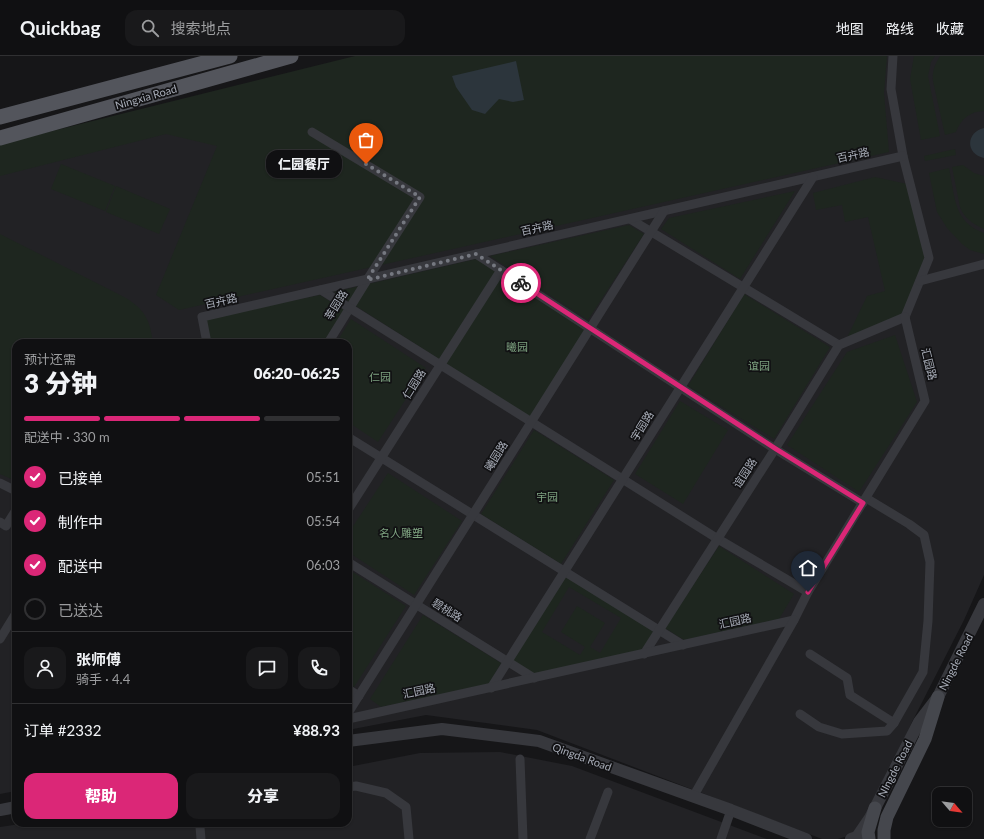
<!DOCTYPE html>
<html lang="zh">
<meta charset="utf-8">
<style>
body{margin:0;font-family:Lato,"Noto Sans SC",sans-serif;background:#19191b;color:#f1f3f6;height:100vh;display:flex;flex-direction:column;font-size:15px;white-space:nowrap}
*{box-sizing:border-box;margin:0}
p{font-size:13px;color:#9c9d9f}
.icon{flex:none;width:22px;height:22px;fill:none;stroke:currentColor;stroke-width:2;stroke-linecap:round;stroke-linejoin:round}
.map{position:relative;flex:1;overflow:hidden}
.sheet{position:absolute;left:12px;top:283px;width:340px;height:488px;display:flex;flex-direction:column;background:#101012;border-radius:12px;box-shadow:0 1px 3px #0004,0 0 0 1px #303032}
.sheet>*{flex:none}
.needle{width:26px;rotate:118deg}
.controls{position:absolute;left:932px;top:731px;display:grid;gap:8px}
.controls a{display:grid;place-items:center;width:40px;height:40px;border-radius:8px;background:#101012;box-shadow:0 1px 3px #0004,0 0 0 1px #303032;font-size:20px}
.pin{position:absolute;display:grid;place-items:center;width:34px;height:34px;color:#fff;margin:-41px -17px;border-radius:50% 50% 50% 0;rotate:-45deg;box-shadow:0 0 4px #0007}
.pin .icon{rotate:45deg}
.courier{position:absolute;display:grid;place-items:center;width:40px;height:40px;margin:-20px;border:3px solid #db2777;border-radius:50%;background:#fff;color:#222;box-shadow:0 1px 5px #0007}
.bubble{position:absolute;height:28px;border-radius:12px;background:#101012;box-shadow:0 1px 3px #0004,0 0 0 1px #303032;font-size:13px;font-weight:800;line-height:28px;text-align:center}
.headline em{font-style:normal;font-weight:800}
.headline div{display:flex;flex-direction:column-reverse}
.headline{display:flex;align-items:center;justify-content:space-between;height:68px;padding:0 12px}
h1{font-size:26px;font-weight:800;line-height:30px}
.bar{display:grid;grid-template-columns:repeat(4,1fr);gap:6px 4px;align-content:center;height:48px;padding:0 12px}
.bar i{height:5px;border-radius:3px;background:#303032}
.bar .active{background:#db2777}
.bar p{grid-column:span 4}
.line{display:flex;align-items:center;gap:10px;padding:0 12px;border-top:1px solid #303032}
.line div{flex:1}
.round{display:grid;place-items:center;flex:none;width:42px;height:42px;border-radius:12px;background:#19191b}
ol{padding:0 12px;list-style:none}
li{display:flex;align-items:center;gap:12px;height:44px}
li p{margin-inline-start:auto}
li .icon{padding:4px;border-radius:50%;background:#db2777;color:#fff;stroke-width:4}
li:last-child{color:#9c9d9f}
li i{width:22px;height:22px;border:2px solid #303032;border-radius:50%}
.cta{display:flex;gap:8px;margin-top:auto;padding:8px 12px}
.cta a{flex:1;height:46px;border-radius:12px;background:#db2777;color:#fff;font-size:16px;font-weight:800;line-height:46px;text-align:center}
.cta a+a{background:#19191b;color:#f1f3f6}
header{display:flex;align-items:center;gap:24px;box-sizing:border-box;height:56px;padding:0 20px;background:#101012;border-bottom:1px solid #303032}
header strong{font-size:19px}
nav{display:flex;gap:22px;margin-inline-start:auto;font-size:14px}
.search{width:280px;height:36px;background:#19191b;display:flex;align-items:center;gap:10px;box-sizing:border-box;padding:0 14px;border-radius:12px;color:#9c9d9f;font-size:15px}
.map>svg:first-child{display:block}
.built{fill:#222225}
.green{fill:#1e261f;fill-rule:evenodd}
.water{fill:#2c353c}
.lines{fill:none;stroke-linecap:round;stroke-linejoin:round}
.minor{stroke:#37383d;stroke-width:9}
.tertiary{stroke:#37383d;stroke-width:12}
.secondary{stroke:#45474d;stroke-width:13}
.primary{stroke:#53555c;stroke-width:15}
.done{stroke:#757880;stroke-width:4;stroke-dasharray:0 7.2}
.route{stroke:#db2777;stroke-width:5}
.labels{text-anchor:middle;stroke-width:3.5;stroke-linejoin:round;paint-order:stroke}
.street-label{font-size:11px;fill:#a8adb8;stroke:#111113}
.park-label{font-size:11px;fill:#7fa381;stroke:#111113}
</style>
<header>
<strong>Quickbag</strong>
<div class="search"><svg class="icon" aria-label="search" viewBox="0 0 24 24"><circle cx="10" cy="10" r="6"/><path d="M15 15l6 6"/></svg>搜索地点</div>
<nav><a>地图</a><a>路线</a><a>收藏</a></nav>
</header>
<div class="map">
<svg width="984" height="783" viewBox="0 0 984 783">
<rect width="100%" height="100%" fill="#161618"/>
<!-- built -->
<g class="built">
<polygon points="361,0 984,0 984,519 964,564 912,666 888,722 854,778 838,783 822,783 537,674 426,659 348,674 348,287 16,287 16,735 0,738 0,96"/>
<polygon points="500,696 572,710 767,783 0,783 0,771 27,767 348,767 348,711 420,697"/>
</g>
<!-- green -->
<g class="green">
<polygon points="355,0 887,0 884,37 889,96 179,254 156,239 217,90 166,78 0,120 0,88"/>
<polygon points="914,0 935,0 931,6 928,20 940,80 921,84 910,23"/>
<path d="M940,0H984V55C970,55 960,64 956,76L945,79L933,25C932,15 935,8 940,0Z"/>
<polygon points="955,93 956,99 925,105 924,100"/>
<polygon points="61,108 115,130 105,155 51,133"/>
<path d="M963,109L974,117L984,120V173C973,168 964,162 960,151L952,111Z"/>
<path d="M949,112C955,140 953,166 984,177V198L970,194L962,188L947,172L937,156L929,117Z"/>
<polygon points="875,121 907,128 926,201 903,260 846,284 867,240 885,235 868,161 845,166 842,149 816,154 813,137"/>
<polygon points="116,130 170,153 159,178 106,156"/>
<polygon points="795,135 740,223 661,173 669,162"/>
<polygon points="629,169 644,178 588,264 490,200"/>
<path d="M0,178L126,242C145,254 150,264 153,287H16V425L0,418Z"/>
<polygon points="476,203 586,274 530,361 334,236"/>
<polygon points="744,238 830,291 774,383 688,330"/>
<polygon points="320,239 344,254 323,287 210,287 205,262"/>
<polygon points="351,263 426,312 378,386 348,366 348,287 336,287"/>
<polygon points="895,279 917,346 859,436 787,389 847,296"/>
<polygon points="680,345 728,374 683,448 635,418"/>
<polygon points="534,374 614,424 561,508 481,458"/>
<polygon points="388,417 462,465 414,539 348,496 348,478"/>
<polygon points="719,490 794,538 779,563 684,584 665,572"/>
<polygon points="348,513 406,550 354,631 348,628"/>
<path d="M565,520L655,575L642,595L535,618L512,604ZM569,531L621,562L600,597L590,591L605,567L577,550L561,576L585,591L580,599L542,576Z"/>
<polygon points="423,559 501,607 489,628 381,651 370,643"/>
</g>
<!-- water -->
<g class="water">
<polygon points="516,5 524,44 513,46 499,43 485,58 472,54 456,31 452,20"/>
<path d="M984,72V102C965,98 966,76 984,72Z"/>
</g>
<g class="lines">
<!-- minor -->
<g class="minor">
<polyline points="893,0 891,33 903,100 929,202 905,261"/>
<polyline points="312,76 420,141 367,224 328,287"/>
<polyline points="630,163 839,289"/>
<polyline points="476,198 775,393 863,447"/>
<polyline points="920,225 984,208"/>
<polyline points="321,234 718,483 808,536"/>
<polyline points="207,287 202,261 903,100"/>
<polyline points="348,381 683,589"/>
<polyline points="0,427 16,435"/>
<polyline points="348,454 501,214"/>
<polyline points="0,466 6,470 16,454"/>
<polyline points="348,506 534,622"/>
<polyline points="0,583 16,557"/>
<polyline points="644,598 775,393 839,289 905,261"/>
<polyline points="810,598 847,622 850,639 894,667 923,616 928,565 930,506 924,479 909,468 866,442"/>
<polyline points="491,632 813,121"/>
<polyline points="348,633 359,640"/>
<polyline points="348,657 664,155"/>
<polyline points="800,658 819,671 842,678 887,675 894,667"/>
<polyline points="348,663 794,564 808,536 925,345 905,261"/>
<polyline points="520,703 523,783"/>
<polyline points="348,731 356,730 386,737 406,751 409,783"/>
<polyline points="693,741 794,564"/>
<polyline points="201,783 200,771 202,767"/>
<polyline points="590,783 608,736"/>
<polyline points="721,783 731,754"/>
</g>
<!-- tertiary -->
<g class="tertiary">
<polyline points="348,685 442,673 539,685 731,754 806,783"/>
<polyline points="0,754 16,751"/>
<polyline points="851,783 857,781 870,762 919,666 938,641 984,548"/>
</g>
<!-- secondary -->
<g class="secondary">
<polyline points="869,783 868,776 875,752"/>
<polyline points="884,783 884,774 887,761 925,683 938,641"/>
</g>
<!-- primary -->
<g class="primary">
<polyline points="0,61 230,0"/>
<polyline points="0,82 291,0"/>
</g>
</g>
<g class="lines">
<!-- done -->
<polyline class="done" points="366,108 420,141 367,224 476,198 521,227"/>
<!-- route -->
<polyline class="route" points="521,227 776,393 863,447 808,536"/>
</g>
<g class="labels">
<!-- street labels -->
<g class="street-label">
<text transform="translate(146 41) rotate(-16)" y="4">Ningxia Road</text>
<text transform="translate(853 99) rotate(-13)" y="4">百卉路</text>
<text transform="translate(537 172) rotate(-13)" y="4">百卉路</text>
<text transform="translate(221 245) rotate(-13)" y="4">百卉路</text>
<text transform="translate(336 249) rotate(-58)" y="4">莘园路</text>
<text transform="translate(929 308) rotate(76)" y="4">汇园路</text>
<text transform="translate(414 328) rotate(-58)" y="4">仁园路</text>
<text transform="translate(642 370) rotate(-58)" y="4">宇园路</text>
<text transform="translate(496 400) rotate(-58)" y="4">曦园路</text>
<text transform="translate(745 417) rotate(-57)" y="4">谊园路</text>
<text transform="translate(447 554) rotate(32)" y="4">碧桃路</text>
<text transform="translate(735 565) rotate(-13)" y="4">汇园路</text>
<text transform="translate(956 606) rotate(-63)" y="4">Ningde Road</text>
<text transform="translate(419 635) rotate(-12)" y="4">汇园路</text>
<text transform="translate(582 701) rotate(20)" y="4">Qingda Road</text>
<text transform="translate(895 713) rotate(-63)" y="4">NIngde Road</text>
</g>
<!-- park labels -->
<g class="park-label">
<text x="517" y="295">曦园</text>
<text x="759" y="314">谊园</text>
<text x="380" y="325">仁园</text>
<text x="547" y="445">宇园</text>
<text x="401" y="481">名人雕塑</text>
</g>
</g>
</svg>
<div class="controls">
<a><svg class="needle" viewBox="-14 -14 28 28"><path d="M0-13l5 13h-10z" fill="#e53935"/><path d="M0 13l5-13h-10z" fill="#9c9d9f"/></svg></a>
</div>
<div class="pin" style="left:366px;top:108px;background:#ea580c"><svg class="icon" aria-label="bag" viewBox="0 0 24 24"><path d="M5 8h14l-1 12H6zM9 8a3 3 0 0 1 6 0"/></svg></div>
<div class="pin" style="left:808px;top:536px;background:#1f2937"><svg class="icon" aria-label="home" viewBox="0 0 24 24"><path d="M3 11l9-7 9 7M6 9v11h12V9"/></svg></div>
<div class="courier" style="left:521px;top:227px"><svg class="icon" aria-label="bike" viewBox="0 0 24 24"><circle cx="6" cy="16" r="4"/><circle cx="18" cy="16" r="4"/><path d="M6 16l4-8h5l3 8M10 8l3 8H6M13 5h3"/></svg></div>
<div class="bubble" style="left:266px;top:94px;width:76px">仁园餐厅</div>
<section class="sheet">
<div class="headline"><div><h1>3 分钟</h1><p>预计还需</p></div><em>06:20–06:25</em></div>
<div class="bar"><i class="active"></i><i class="active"></i><i class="active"></i><i></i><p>配送中 · 330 m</p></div>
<ol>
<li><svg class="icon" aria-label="check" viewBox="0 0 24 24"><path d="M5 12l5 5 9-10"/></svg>已接单<p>05:51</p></li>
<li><svg class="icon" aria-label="check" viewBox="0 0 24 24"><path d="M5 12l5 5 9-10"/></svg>制作中<p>05:54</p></li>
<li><svg class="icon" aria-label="check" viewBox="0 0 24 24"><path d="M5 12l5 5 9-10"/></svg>配送中<p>06:03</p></li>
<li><i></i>已送达</li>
</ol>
<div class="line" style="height:72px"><a class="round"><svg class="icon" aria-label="person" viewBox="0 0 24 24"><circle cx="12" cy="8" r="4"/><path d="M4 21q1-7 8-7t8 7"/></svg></a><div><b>张师傅</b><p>骑手 · 4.4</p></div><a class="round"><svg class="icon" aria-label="chat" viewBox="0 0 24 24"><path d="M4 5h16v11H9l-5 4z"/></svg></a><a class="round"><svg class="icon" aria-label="phone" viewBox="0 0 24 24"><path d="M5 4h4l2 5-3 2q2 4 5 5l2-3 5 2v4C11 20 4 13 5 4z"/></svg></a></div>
<div class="line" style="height:52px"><div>订单 #2332</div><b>¥88.93</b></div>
<div class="cta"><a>帮助</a><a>分享</a></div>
</section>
</div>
